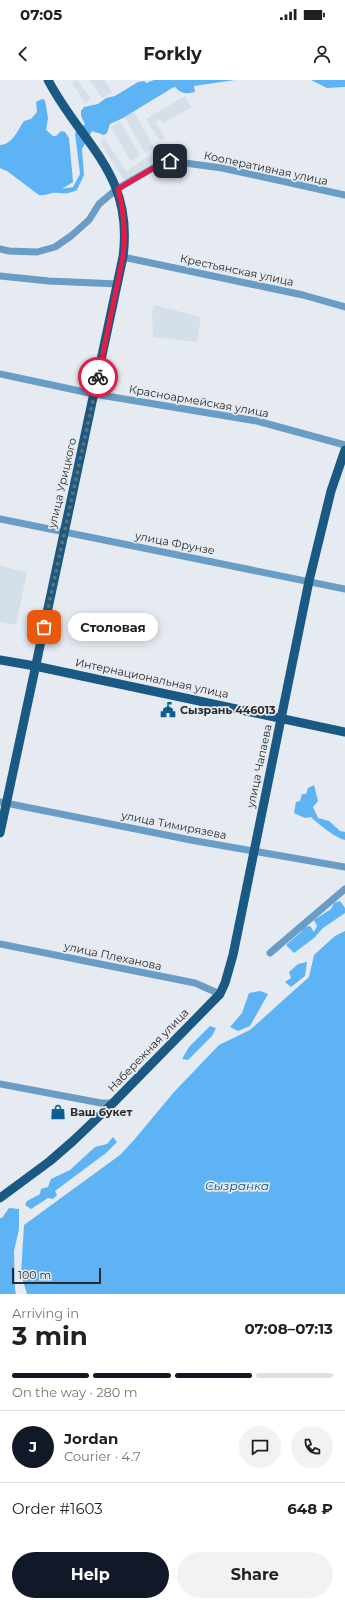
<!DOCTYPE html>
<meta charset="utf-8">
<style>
body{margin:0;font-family:Montserrat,sans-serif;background:#f2f2f2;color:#202124;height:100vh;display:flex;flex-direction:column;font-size:15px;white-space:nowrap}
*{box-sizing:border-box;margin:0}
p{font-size:13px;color:#757577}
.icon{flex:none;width:22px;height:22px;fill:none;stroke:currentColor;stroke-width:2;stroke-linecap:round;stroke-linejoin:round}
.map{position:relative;height:1214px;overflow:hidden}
.sheet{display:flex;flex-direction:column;background:#fff;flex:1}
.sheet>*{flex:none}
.scale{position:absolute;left:12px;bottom:10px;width:89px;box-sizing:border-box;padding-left:4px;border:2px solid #282a2c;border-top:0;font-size:11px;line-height:14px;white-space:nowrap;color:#282a2c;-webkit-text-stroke:3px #e5ebf0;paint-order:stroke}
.pin{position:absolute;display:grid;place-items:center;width:34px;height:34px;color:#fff;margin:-17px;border-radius:8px;box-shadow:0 2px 6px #0006}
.courier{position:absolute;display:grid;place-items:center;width:40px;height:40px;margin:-20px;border:3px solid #e11d48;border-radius:50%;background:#fff;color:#222;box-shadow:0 1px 5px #0007}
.bubble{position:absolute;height:28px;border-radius:14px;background:#fff;box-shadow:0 2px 10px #0003;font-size:13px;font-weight:700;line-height:28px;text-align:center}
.overview em{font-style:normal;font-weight:700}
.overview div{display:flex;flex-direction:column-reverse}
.overview{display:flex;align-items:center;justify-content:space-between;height:68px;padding:0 12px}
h1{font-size:26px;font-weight:700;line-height:30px}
.bar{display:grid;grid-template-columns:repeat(4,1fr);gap:6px 4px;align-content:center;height:48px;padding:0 12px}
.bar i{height:5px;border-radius:3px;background:#e0e0e0}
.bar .active{background:#111827}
.bar p{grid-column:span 4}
.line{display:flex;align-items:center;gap:10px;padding:0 12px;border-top:1px solid #e0e0e0}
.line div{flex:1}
.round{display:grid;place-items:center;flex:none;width:42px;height:42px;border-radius:21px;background:#f2f2f2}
.action{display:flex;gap:8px;margin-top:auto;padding:8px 12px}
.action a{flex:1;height:46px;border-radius:24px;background:#111827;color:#fff;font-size:16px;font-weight:700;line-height:46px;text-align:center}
.action a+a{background:#f2f2f2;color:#202124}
.status{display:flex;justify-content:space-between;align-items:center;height:28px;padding:0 20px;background:#fff;direction:ltr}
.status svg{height:11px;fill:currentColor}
header{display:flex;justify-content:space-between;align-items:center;height:52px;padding:0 12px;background:#fff;font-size:18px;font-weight:700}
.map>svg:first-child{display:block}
.built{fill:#d4dfe9}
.forest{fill:#5db3f3}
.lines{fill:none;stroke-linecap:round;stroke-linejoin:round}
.minor{stroke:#699dc6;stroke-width:7}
.major{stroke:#195983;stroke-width:9}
.done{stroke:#6a6e71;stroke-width:4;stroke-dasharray:0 7.2}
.route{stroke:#e11d48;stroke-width:5}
.labels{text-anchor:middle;stroke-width:3.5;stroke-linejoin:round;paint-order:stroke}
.street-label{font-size:11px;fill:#282a2c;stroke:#e5ebf0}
.poi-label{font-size:11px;font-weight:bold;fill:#282a2c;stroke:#e5ebf0;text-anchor:start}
.water-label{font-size:12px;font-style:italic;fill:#0c4f78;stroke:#e5ebf0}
</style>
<div class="status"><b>07:05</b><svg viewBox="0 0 49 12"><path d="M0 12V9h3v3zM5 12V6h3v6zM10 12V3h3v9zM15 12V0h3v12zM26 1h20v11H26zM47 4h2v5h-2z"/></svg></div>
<header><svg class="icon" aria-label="back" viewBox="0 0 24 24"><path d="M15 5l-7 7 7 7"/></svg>Forkly<svg class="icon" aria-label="person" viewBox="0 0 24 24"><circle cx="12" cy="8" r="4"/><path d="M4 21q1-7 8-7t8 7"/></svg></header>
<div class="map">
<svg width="345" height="1214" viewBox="0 0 345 1214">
<rect width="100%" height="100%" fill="#e5ebf0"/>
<!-- built -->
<g class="built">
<polygon points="77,0 91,19 85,23 72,3"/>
<polygon points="90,0 104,0 112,12 102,18"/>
<polygon points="185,16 191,27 163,44 160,39 155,42 165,58 160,61 146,39"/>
<polygon points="134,32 154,68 145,73 125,37"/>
<polygon points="120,41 140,75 131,81 111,47"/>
<polygon points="105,59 126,91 158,71 162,77 125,101 100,62"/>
<polygon points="154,225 201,237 197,262 153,257 152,231"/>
<polygon points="0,486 27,492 16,545 0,542"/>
</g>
<!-- forest -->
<g class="forest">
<path d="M154,0H235L194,6L195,12C186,14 182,14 175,7L172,8L123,38L110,44L107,53L104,55L92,51L82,69L84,95L77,110C63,116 64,112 52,113C47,114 44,116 39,115L7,91L0,88V65C12,65 18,50 24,41L31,39L37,32L36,22L42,19L45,20L48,38L46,50L53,56H56L61,51L65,52L69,58L73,102L62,109L73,107L80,94L75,53L85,44L81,36V31L84,27L98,24L106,18L115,16L138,2L144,1L146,3Z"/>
<polygon points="311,0 345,0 345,7 327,8"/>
<path d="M314,705L318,721L313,727L318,738L329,741L340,751L345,752V760C336,758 318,744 311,737L305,738L294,733L296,722L300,721L302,714H306L308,708Z"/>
<polygon points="340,821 345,828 345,833 323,848 314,858 294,873 286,865 301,852 304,847 310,846 314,852 317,846 314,840 331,829 334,823"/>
<polygon points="345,851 345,1214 27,1214 21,1194 24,1145 120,1075 134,1060 174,1012 219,965 250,950 309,897 314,875 335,856"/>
<polygon points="307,882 305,896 291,907 285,902 291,898 289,892 298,884"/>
<polygon points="260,911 268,914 250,946 238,951 230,947 242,933 249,913"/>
<polygon points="210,946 216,948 212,956 188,980 182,979 189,967"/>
<polygon points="113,1057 117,1062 106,1073 55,1111 57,1115 53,1119 48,1118 31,1129 25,1125 27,1121 40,1114 41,1109 48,1107 51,1099 70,1090 95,1067 107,1064"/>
<polygon points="9,1128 19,1129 19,1149 14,1171 15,1210 16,1214 0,1214 0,1138 2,1138"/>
</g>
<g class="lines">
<!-- minor -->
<g class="minor">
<polyline points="0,169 9,171 37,172 55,167 71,156 89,140 99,124 117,109 160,84 170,81 222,88 345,115"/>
<polyline points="123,177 303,215 345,227"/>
<polyline points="0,196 49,201 118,204"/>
<polyline points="0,294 94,314 257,341 345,365"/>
<polyline points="0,439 345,509"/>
<polyline points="0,722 196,761 345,787"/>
<polyline points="0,864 195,903 220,914"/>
<polyline points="270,873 345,809"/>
<polyline points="0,1004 101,1023 113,1023"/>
</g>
<!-- major -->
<g class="major">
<polyline points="0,580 35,586 345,652"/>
<path d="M0,753L123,177C134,93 82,65 48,0"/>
<polyline points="0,1118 50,1081 73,1061 113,1023 220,914 225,903 233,875 309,501 331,411 345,370"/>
</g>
</g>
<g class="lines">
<!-- done -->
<polyline class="done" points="44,547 98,297"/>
<!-- route -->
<path class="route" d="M98,297L123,177C126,153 124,132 118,109L160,84L170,81"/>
</g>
<!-- icons -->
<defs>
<symbol id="civic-bare" viewBox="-9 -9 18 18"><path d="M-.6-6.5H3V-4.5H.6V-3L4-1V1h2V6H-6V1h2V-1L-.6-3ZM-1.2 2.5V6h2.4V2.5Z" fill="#0c5f91" stroke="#e5ebf0" stroke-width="2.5" paint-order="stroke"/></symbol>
<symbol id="shop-bare" viewBox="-9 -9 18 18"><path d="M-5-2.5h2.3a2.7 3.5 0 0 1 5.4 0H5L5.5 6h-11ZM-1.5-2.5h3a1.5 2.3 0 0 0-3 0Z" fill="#0c5f91" stroke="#e5ebf0" stroke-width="2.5" paint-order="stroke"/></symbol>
</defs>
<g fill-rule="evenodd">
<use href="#civic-bare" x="157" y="619" width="22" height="22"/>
<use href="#shop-bare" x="47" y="1021" width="22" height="22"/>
</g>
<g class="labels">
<!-- street labels -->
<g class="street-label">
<text transform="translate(266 88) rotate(12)" y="4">Кооперативная улица</text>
<text transform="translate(237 190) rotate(12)" y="4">Крестьянская улица</text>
<text transform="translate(199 321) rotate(10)" y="4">Красноармейская улица</text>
<text transform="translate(62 403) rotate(-77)" y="4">улица Урицкого</text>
<text transform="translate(175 463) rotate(11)" y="4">улица Фрунзе</text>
<text transform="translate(152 598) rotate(12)" y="4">Интернациональная улица</text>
<text transform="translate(259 686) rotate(-78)" y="4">улица Чапаева</text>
<text transform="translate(174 745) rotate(11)" y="4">улица Тимирязева</text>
<text transform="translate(113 876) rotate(12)" y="4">улица Плеханова</text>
<text transform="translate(148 970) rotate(-46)" y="4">Набережная улица</text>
</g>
<!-- poi labels -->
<g class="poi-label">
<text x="180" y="634">Сызрань 446013</text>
<text x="70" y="1036">Ваш букет</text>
</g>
<!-- water labels -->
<g class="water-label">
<text x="237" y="1110">Сызранка</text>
</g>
</g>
</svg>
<div class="scale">100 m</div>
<div class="pin" style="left:44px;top:547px;background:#ea580c"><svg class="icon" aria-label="bag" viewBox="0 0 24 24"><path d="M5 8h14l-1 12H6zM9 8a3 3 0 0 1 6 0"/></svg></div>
<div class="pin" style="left:170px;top:81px;background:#1f2937"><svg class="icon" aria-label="home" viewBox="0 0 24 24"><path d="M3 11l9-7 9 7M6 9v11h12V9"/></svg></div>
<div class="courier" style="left:98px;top:297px"><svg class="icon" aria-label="bike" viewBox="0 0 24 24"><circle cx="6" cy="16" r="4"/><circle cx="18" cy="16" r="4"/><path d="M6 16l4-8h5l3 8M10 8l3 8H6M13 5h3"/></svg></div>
<div class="bubble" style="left:68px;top:533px;width:90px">Столовая</div>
</div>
<section class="sheet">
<div class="overview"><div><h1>3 min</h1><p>Arriving in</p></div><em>07:08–07:13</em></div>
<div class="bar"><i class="active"></i><i class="active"></i><i class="active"></i><i></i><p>On the way · 280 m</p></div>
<div class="line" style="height:72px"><b class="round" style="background:#111827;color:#fff">J</b><div><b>Jordan</b><p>Courier · 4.7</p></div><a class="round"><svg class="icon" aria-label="chat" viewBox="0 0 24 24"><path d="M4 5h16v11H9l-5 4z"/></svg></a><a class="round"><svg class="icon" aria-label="phone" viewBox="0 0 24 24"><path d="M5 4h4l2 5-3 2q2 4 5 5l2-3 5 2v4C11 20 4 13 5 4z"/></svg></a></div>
<div class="line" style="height:52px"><div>Order #1603</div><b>648 ₽</b></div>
<div class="action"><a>Help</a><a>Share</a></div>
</section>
